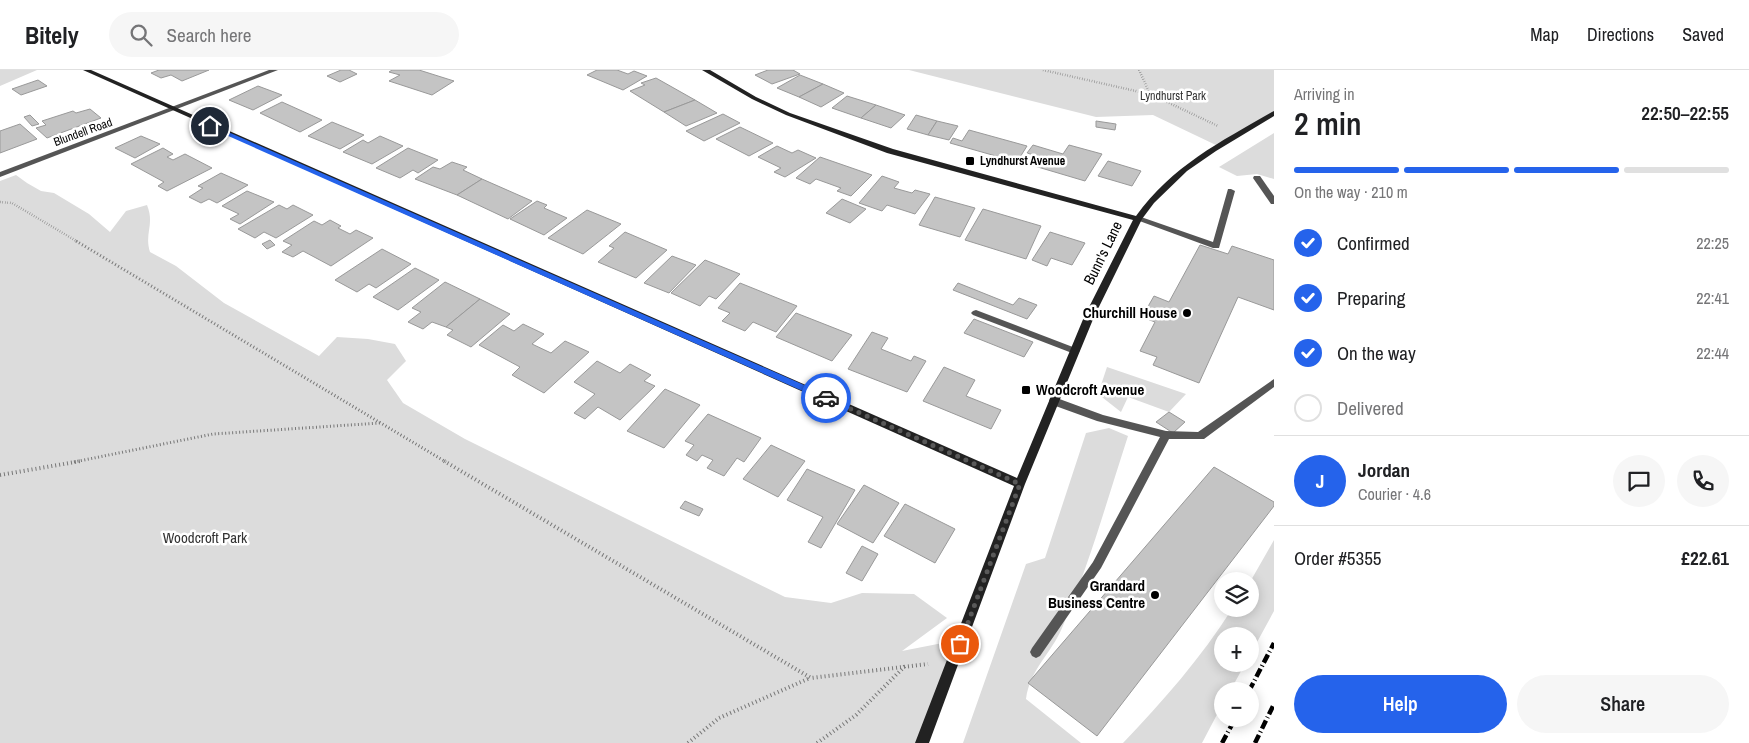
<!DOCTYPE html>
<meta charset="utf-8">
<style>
body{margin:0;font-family:"Archivo Narrow",sans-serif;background:#f6f6f6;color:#202124;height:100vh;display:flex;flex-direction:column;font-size:19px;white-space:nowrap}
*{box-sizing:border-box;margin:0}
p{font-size:16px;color:#757577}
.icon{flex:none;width:28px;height:28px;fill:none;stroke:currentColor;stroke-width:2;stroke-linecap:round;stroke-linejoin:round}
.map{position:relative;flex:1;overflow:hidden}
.drawer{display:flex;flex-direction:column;background:#fff;width:475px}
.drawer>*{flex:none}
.controls{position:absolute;left:1214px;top:502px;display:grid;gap:10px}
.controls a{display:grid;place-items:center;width:45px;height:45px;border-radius:50%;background:#fff;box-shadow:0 2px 12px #0003;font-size:25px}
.pin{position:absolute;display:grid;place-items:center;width:42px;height:42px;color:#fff;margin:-21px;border:2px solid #fff;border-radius:50%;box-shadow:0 1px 5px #0007}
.courier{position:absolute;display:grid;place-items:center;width:50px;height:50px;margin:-25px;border:4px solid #2563eb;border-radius:50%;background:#fff;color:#222;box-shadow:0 1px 6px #0007}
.summary em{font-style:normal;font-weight:600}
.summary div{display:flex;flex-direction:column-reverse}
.summary{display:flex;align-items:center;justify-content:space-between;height:85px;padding:0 20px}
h1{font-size:32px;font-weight:600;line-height:38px}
.bar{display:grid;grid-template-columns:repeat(4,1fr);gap:8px 5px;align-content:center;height:60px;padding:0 20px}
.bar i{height:6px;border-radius:4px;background:#e0e0e0}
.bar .on{background:#2563eb}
.bar p{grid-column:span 4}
.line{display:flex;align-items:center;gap:12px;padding:0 20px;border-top:1px solid #e0e0e0}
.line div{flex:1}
.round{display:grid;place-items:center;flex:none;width:52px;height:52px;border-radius:26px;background:#f6f6f6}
ol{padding:0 20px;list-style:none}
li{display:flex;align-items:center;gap:15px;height:55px}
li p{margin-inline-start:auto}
li .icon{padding:5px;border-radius:50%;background:#2563eb;color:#fff;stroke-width:4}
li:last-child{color:#757577}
li i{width:28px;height:28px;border:2px solid #e0e0e0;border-radius:50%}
.cta{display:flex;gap:10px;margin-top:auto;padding:10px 20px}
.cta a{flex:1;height:58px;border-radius:30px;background:#2563eb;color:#fff;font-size:20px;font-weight:600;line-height:58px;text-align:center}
.cta a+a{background:#f6f6f6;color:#202124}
header{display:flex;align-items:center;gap:30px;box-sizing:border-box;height:70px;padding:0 25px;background:#fff;border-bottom:1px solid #e0e0e0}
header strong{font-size:24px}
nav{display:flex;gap:28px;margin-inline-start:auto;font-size:18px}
.search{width:350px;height:45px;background:#f6f6f6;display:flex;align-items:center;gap:12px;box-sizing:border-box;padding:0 18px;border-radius:28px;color:#757577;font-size:19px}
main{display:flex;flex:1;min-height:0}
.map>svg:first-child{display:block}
.green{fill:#dcdcdc}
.building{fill:#c4c4c4;stroke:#999}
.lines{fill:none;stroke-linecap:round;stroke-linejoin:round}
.path-far2{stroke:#777;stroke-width:2.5;stroke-dasharray:0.5 2;stroke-linecap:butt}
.path-far1{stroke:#777;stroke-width:3;stroke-dasharray:1 2.5;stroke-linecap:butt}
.path{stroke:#777;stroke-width:4;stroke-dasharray:1 3;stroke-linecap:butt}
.lane{fill:#555;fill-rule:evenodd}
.street{fill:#555;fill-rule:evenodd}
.secondary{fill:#222;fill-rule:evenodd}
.rail{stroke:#000;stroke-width:4.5;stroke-dasharray:9 3 1 3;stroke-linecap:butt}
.route{fill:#2563eb}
.done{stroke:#595959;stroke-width:5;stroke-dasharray:0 9}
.poi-dot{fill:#000;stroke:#fff;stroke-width:2}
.labels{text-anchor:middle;stroke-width:5;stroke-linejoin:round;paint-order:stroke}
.far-park-label{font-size:12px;fill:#333;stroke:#fff}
.far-street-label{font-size:12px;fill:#000;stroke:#fff}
.far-poi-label{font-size:12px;font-weight:bold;fill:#000;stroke:#fff;text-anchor:start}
.street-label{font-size:15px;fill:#000;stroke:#fff}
.poi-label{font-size:15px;font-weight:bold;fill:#000;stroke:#fff;text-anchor:end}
.park-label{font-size:15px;fill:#333;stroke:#fff}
</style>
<header>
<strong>Bitely</strong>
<div class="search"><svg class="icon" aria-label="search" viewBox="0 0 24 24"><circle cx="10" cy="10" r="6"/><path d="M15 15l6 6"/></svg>Search here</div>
<nav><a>Map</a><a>Directions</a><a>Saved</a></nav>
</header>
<main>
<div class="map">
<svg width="1274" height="673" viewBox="0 0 1274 673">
<rect width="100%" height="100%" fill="#fff"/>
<!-- green -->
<g class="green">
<polygon points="0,0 37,0 0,16"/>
<polygon points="909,0 1274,0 1274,42 1262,50 1242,38 1262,50 1218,76 1153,45 1096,47"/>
<polygon points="1274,63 1274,109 1257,104 1237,106 1219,97"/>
<path d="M16,105L27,113L41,121L54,123L89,144L110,162L126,141L147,135C155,155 144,163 150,182L176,196L224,233L319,286L337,267L368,269L395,274L406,291L387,310L403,333L465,369L785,527L831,533L862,523L914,524L947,548L902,581L963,569L923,673H0V111Z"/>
<polygon points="1107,297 1186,324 1169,342 1128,327 1121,342 1098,324"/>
<path d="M1109,358L1128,366C1107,430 1089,496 1062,558C1051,584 1030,599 1026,629L1081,673H963L1026,494L1045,488L1086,363Z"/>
<path d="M1274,470V541L1250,585V566H1222V594H1245L1230,621H1222V635L1202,673H1123C1163,631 1201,588 1232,539H1250V512Z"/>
</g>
<!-- building -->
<g class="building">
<polygon points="159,0 209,0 182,11 171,5 161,8 151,3"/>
<polygon points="341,0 349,0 357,4 340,12 327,6"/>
<polygon points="392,0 419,0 454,11 432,25 389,11 400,5 389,2"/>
<polygon points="597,0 617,0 628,4 634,1 647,6 623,20 587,5"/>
<polygon points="768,0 793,0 800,4 772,14 755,5"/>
<polygon points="800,5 823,14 799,27 777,18"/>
<polygon points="656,8 695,30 664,42 630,21 645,15 641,13"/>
<polygon points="38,10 47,16 21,25 12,19"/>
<polygon points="823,14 844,23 821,37 799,27"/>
<polygon points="258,16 282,25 253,40 229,30"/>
<polygon points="847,26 876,35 861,48 832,38"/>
<polygon points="695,30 717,43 686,56 664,42"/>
<polygon points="282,32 322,50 300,62 260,43"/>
<polygon points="876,35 905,45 891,58 861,48"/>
<polygon points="90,39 101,48 47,68 36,58 46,55 42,51 73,41 76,43"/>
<polygon points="723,44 740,53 704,71 686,61"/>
<polygon points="30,45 39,54 32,56 24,47"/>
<polygon points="916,45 937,51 928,65 907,59"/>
<polygon points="937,51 958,56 949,70 928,65"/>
<polygon points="1096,51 1116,54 1115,60 1096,57"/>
<polygon points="332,52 364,65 340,79 308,66"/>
<polygon points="20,54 37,69 0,83 0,61"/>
<polygon points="740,57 773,73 749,86 716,69"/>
<polygon points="969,60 1027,76 1017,92 950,73 953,68 962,71"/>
<polygon points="141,66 160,74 135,88 115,78"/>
<polygon points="380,66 403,76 372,94 343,82 363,70 368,73"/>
<polygon points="1033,75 1063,84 1069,75 1102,84 1085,111 1031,95 1037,86 1027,83"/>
<polygon points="777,76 792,83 798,80 816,88 785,107 774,102 781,98 758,87"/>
<polygon points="163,78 173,84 167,87 173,90 185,84 212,98 167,121 158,116 164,112 131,94"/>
<polygon points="408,78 438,90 418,103 413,100 400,108 376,98"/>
<polygon points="820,87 872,105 851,126 837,121 841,118 816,109 810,114 796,108"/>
<polygon points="1108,91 1141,101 1132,116 1098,106"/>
<polygon points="452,92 467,97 463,100 482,109 457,125 415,109 433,97 440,99"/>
<polygon points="221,103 248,115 217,133 209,129 201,133 189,127 203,118 198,116"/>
<polygon points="882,106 899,112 894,118 912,123 915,120 930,124 915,144 887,135 882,141 859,133"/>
<polygon points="482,109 532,131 508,149 457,125"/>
<polygon points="247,121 274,132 240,154 230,149 239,144 222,136"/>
<polygon points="935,127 975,138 960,167 919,155"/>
<polygon points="842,129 866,139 850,153 826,143"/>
<polygon points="537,131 547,135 544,138 567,148 544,165 510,149"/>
<polygon points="279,135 287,139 293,135 313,145 276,168 264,162 255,168 238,159"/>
<polygon points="983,139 1041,156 1026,189 965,170"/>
<polygon points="587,140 621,154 583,184 548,168"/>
<polygon points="330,150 341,156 338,158 350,164 356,160 373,168 331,196 303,181 293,187 282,182 292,175 283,171 314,151 322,155"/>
<polygon points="625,162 667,180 636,208 598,192 614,178 609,176"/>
<polygon points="1050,162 1085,173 1072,195 1051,188 1047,196 1032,190"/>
<polygon points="270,170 275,175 267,179 262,174"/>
<polygon points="1200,175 1228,184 1232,176 1274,190 1274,240 1238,227 1199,313 1153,295 1157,287 1140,281 1155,252 1142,247 1154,226 1169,232"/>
<polygon points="382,179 411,194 376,218 369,214 357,222 335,210"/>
<polygon points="672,186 696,195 669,223 644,213"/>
<polygon points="705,190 740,204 716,229 709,226 700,236 671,223"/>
<polygon points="415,198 439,210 398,240 373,227"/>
<polygon points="445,212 480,229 446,257 432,252 423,259 408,252 421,242 412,238"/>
<polygon points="740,213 797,236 776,262 753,252 745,261 722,251 730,243 718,238"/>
<polygon points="958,213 1013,235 1019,228 1037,235 1027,249 953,220"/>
<polygon points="480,229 510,244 471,277 447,265 453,260 446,257"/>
<polygon points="796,243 852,265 832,291 776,267"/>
<polygon points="974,249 1033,272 1024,287 964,263"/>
<polygon points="523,254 544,264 532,274 551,283 565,271 589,282 544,323 512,305 520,297 479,275 503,255 514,261"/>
<polygon points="872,262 888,268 881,279 911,291 914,286 926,291 907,322 848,299"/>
<polygon points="597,291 620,303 630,294 651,305 644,311 655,316 620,350 598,337 585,349 574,343 595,324 574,312"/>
<polygon points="944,297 975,310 966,326 1001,340 991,359 923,331"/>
<polygon points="665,319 700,335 664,378 627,361"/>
<polygon points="1169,342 1185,352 1173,363 1156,352"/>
<polygon points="708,344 761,368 744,392 737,388 724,406 707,398 713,390 702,385 697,391 686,385 694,375 685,371"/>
<polygon points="771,375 805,391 778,427 743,409"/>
<polygon points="1214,397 1274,432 1274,436 1097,666 1028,613"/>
<polygon points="807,399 855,420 821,478 808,472 823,447 787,430"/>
<polygon points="864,415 899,433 873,473 837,454"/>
<polygon points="685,431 703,439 699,446 680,438"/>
<polygon points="905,434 955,459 935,493 884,466"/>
<polygon points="862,476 878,484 862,511 846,503"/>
</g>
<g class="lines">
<!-- path-far2 -->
<g class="path-far2">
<polyline points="1043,0 1149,24"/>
<polyline points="1139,0 1150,24 1218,56"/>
<polyline points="0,132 12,133 78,172"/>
</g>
<!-- path-far1 -->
<g class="path-far1">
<polyline points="76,171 446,392"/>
<polyline points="74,392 213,364 380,353"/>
</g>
<!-- path -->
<g class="path">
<polyline points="444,391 811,608 928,594"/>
<polyline points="0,405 81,391"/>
<polyline points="688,673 719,648 810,608"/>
<polyline points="817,673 856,645 905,596"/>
</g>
<!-- lane -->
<g class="lane">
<polygon points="1254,106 1260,106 1274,126 1274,134 1271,134 1253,108"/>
<polygon points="1228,119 1231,119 1235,121 1219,178 1213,178 1134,149 1138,147 1141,147 1213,172"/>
<polygon points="976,240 1078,279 1080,281 1075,284 1072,283 973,245 971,243 973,241"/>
<polygon points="1274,309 1274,317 1204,369 1169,369 1101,498 1040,586 1036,588 1032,586 1030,582 1032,578 1093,492 1160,367 1097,351 1050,334 1049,331 1050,328 1054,327 1103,345 1166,361 1198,362"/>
</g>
<!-- street -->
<polygon class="street" points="269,0 278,0 0,107 0,102"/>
<!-- secondary -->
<path class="secondary" d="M83,0H91L1017,408L1084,247L1133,150L887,83L786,45L752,29L702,0H710L756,27L790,43L893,79L1136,146C1172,96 1220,72 1272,42L1274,41V46L1216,81L1187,101L1154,133L1142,149L1094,247L1025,414L929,673H915L1014,416Z"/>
<!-- rail -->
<g class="rail">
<polyline points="1249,621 1274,573"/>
<polyline points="1222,673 1235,649"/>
<polyline points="1255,673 1274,634"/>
</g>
</g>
<!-- route -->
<polygon class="route" points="210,54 829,326 830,328 823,330 208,57"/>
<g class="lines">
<!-- done -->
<polyline class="done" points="826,328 1020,414 960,574"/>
</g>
<!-- markers -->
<g class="poi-dot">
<rect x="965" y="86" width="10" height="10" rx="2.5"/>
<circle cx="1187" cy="243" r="5"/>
<rect x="1021" y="315" width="10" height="10" rx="2.5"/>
<circle cx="1155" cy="525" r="5"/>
</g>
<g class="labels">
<!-- far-park labels -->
<g class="far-park-label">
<text x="1173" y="30">Lyndhurst Park</text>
</g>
<!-- far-street labels -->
<g class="far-street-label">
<text transform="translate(83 62) rotate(-20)" y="4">Blundell Road</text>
</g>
<!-- far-poi labels -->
<g class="far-poi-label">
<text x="980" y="95">Lyndhurst Avenue</text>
</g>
<!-- street labels -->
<g class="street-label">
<text transform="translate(1103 183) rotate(-64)" y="5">Bunn's Lane</text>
</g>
<!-- poi labels -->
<g class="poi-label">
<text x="1177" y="248">Churchill House</text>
<text x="1036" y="325" text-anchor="start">Woodcroft Avenue</text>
<text x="1145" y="521">Grandard<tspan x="1145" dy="17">Business Centre</tspan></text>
</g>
<!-- park labels -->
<g class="park-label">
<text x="205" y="473">Woodcroft Park</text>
</g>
</g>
</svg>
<div class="controls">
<a><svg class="icon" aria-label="layers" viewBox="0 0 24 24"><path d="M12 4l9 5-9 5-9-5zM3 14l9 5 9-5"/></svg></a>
<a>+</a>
<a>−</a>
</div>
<div class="pin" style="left:960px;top:574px;background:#ea580c"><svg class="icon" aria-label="bag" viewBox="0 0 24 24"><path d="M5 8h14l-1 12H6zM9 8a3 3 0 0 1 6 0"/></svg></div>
<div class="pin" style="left:210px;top:56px;background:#1f2937"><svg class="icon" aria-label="home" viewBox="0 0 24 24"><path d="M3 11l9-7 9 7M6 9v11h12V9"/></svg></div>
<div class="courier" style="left:826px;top:328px"><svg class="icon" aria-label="car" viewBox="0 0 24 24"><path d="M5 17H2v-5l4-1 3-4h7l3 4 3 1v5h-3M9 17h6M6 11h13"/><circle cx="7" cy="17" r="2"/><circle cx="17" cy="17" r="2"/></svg></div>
</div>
<section class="drawer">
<div class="summary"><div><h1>2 min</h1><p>Arriving in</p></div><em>22:50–22:55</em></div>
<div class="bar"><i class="on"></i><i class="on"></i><i class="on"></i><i></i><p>On the way · 210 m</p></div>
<ol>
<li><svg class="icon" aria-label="check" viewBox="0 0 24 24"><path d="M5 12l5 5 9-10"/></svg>Confirmed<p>22:25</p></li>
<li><svg class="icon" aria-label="check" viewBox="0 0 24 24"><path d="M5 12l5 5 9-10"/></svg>Preparing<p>22:41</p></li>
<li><svg class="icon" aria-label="check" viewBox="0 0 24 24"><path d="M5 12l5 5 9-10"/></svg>On the way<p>22:44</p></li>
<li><i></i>Delivered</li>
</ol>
<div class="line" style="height:90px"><b class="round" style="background:#2563eb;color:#fff">J</b><div><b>Jordan</b><p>Courier · 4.6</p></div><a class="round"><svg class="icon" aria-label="chat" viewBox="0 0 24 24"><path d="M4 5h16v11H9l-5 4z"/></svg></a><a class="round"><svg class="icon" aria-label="phone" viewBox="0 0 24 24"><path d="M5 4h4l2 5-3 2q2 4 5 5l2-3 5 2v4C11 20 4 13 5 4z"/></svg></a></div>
<div class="line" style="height:65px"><div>Order #5355</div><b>£22.61</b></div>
<div class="cta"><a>Help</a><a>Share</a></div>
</section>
</main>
